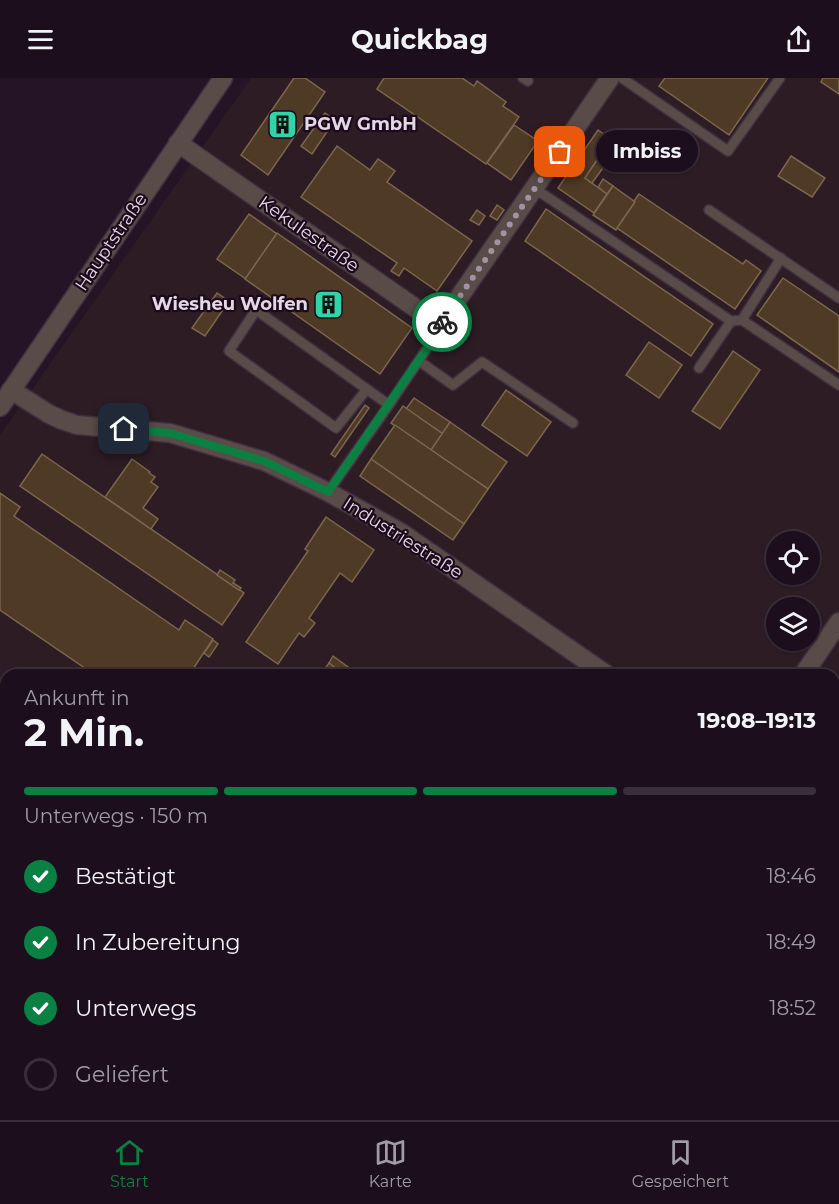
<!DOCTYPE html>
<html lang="de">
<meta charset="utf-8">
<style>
body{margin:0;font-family:Montserrat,sans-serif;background:#251725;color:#f1f3f6;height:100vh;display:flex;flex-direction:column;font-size:22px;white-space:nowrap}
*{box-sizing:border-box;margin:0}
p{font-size:20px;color:#a09ca3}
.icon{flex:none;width:33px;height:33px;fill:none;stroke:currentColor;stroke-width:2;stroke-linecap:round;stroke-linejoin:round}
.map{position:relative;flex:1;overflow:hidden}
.sheet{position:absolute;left:0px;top:591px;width:840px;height:452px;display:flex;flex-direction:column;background:#1c0e1c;border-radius:18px 18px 0 0;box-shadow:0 2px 4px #0004,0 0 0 2px #3a2e3b}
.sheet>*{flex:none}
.buttons{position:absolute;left:766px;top:453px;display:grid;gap:12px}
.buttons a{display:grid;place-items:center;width:54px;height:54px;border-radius:50%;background:#1c0e1c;box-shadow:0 2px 4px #0004,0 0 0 2px #3a2e3b;font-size:30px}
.pin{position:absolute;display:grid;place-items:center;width:51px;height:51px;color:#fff;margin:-26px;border-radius:12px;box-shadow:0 3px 9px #0006}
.courier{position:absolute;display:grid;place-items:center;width:60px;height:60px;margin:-30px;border:4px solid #0b8043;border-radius:50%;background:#fff;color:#222;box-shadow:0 2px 8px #0007}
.bubble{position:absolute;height:42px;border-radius:21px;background:#1c0e1c;box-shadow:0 2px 4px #0004,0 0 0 2px #3a2e3b;font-size:20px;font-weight:700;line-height:42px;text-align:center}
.overview em{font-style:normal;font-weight:700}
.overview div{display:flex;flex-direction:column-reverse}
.overview{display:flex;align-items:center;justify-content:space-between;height:102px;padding:0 24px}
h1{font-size:39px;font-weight:700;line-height:45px}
.bar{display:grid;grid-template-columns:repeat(4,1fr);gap:9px 6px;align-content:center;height:72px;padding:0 24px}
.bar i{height:8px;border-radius:4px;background:#3a2e3b}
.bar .current{background:#0b8043}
.bar p{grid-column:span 4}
ol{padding:0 24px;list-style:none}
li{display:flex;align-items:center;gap:18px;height:66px}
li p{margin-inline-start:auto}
li .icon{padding:6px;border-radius:50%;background:#0b8043;color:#fff;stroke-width:4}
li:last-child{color:#a09ca3}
li i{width:33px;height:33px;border:3px solid #3a2e3b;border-radius:50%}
header{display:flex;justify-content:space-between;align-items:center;height:78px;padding:0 24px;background:#1c0e1c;font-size:27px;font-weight:700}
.tabs{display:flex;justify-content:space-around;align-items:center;height:84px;border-top:2px solid #3a2e3b;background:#1c0e1c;font-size:16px;color:#a09ca3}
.tabs a{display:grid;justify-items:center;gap:3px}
.tabs .current{color:#0b8043}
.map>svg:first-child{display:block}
.industrial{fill:#2d1c24;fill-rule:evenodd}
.building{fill:#4e3a25;stroke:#7c664f;stroke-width:1.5}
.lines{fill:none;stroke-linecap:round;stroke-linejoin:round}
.lane-casing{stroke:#402f41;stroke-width:12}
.street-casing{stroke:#402f41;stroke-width:21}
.path{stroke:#645465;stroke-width:3;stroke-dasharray:6 3;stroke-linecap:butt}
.lane{stroke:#594c48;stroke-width:9}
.street{stroke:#594c48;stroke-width:18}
.done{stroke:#a293a2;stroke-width:6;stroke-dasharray:0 10.8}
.route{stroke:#0b8043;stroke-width:8}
.labels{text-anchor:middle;stroke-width:4.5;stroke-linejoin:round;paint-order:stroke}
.poi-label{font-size:18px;font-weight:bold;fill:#e5d8e5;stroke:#1c0a1c;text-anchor:start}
.street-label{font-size:18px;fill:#e5d8e5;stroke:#1c0a1c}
</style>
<header><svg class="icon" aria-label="menu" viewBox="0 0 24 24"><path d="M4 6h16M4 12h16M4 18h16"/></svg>Quickbag<svg class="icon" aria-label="share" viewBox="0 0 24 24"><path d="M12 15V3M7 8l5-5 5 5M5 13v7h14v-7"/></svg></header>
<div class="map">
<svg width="839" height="1042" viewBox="0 0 839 1042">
<rect width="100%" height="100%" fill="#251326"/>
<!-- industrial -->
<path class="industrial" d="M251,0H839V1042H131L123,1037L834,1036V597H6V956L0,952V357ZM777,464H810V496H777ZM777,530H810V562H777Z"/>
<!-- building -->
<g class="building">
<polygon points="294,0 305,0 325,14 268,97 241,77"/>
<polygon points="384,0 462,0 474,8 477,3 506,24 503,28 519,39 486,86 377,11"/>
<polygon points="665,0 768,0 729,57 659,8"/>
<polygon points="823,0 839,0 839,16 821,4"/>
<polygon points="325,35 335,42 312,76 301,68"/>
<polygon points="514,47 538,63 511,102 487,85"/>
<polygon points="598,52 611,61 585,100 607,116 594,135 558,110"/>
<polygon points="611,61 619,67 615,71 632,83 624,94 608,83 592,105 585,100"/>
<polygon points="337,68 370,92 378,81 395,93 387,104 472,163 437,213 404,190 399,198 391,193 397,185 301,119"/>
<polygon points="791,78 825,100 812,119 778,98"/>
<polygon points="603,101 613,108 607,116 598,109"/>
<polygon points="613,108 635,124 616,152 593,137"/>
<polygon points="639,116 743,186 746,182 761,193 735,231 617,150 635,124 634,123"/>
<polygon points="497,127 504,132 497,142 490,138"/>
<polygon points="546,131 713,246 691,278 525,163"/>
<polygon points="477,132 485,138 479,147 470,142"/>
<polygon points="249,136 277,156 246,201 217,181"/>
<polygon points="277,155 412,250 380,296 245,201"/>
<polygon points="783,200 839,238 839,294 757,237"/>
<polygon points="217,215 229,223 205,258 192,250"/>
<polygon points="649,264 682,287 659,320 626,297"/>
<polygon points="733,273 760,292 720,351 692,333"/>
<polygon points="506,312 551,344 527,378 482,347"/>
<polygon points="414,320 450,344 443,356 406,331"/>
<polygon points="365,327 369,330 335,379 331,376"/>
<polygon points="403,328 443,356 431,372 391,345"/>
<polygon points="450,344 507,384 488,411 431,372"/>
<polygon points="395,347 488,411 464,446 371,381"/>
<polygon points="42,376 244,515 222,547 20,408"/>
<polygon points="132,381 150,394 149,395 155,399 151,404 158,409 143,430 158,441 151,451 105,419"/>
<polygon points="371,381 464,446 453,462 360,398"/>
<polygon points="0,415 20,429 14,438 179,552 185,542 213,561 189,597 95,597 0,532"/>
<polygon points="326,439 374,472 352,504 340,495 309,540 315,545 304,559 299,555 278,586 246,564 308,473 305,471"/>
<polygon points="220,492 235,502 233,505 241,510 239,512 217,497"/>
<polygon points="213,562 218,566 209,579 204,575"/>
<polygon points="333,578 348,589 343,596 329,585"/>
<polygon points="329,585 343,596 342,597 331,597 324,592"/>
<polygon points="834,692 839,696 839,722 834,718"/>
<polygon points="6,792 6,859 0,855 0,801"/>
<polygon points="839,818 839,931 834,928 834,826"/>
</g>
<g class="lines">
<defs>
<g id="lane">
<polyline points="523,0 528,3"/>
<polyline points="622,0 728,73 780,0"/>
<polyline points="534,110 731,243 742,242"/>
<polyline points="709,132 839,220"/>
<polyline points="781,180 742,242 839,307"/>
<polyline points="419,283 453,307 482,284 573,345"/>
<polyline points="699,290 731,243"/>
<polyline points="389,327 432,263 440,247"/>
<polyline points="328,414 389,327 256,232 229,273 336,350 367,311"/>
</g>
<g id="street">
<polyline points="178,65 440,247 610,0"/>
<polyline points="11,312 49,336 62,342 77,347 170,355 264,383 328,414 400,454 607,597"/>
<polyline points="0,329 223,0"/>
<polyline points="803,597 839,544"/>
<polyline points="834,761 839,764"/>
<polyline points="834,946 839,949"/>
<polyline points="0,973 6,977"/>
<polyline points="92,1036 100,1042"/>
<polyline points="497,1042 501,1036"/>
</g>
</defs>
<!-- lane casing -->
<use href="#lane" class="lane-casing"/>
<!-- street casing -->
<use href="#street" class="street-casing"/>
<!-- path -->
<polyline class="path" points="0,880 6,872"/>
<!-- lane -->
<use href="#lane" class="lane"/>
<!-- street -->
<use href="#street" class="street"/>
</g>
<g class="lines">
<!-- done -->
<polyline class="done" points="442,244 560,74"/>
<!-- route -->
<polyline class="route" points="124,351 170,355 264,383 328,414 432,263 442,244"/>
</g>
<!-- icons -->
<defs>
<symbol id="building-square" viewBox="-11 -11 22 22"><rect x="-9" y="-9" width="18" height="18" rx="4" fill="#31d4a9" stroke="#1c0a1c"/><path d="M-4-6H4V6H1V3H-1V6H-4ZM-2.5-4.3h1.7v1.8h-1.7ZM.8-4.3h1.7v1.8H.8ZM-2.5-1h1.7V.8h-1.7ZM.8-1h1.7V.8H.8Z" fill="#111"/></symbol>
</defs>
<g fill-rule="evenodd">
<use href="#building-square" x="266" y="30" width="33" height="33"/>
<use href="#building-square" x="312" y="210" width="33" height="33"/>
</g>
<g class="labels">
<!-- poi labels -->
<g class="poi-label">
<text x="304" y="52">PGW GmbH</text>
<text x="308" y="232" text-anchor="end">Wiesheu Wolfen</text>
</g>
<!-- street labels -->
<g class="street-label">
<text transform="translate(309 156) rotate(35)" y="6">Kekulestraße</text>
<text transform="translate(111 164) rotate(-56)" y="6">Hauptstraße</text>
<text transform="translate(403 460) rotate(32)" y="6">Industriestraße</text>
</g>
</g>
</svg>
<div class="buttons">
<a><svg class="icon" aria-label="locate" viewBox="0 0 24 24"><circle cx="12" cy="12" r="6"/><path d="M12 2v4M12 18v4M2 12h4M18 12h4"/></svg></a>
<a><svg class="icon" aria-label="layers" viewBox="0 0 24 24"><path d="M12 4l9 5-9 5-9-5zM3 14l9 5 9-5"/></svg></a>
</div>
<div class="pin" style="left:560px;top:74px;background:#ea580c"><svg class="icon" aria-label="bag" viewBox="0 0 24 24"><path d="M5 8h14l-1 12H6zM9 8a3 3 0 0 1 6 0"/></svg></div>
<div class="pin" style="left:124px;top:351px;background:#1f2937"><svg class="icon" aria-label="home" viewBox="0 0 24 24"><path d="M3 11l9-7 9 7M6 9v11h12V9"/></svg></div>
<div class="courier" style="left:442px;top:244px"><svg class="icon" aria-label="bike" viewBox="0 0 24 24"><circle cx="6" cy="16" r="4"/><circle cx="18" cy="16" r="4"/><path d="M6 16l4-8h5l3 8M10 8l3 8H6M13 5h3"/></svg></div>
<div class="bubble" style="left:596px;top:52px;width:102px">Imbiss</div>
<section class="sheet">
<div class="overview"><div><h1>2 Min.</h1><p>Ankunft in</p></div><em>19:08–19:13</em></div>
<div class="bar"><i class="current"></i><i class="current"></i><i class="current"></i><i></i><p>Unterwegs · 150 m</p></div>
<ol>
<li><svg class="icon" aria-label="check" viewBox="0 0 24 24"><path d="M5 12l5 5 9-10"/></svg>Bestätigt<p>18:46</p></li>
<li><svg class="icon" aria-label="check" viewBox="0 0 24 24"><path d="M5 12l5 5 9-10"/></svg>In Zubereitung<p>18:49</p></li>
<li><svg class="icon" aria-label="check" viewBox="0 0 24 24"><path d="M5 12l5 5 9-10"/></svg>Unterwegs<p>18:52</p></li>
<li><i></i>Geliefert</li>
</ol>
</section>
</div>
<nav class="tabs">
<a class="current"><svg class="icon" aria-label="home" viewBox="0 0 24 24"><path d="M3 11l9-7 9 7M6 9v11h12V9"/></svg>Start</a>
<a><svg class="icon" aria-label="map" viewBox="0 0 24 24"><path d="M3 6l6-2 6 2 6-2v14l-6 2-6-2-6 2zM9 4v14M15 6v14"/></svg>Karte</a>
<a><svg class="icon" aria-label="saved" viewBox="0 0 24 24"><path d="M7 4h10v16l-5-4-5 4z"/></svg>Gespeichert</a>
</nav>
